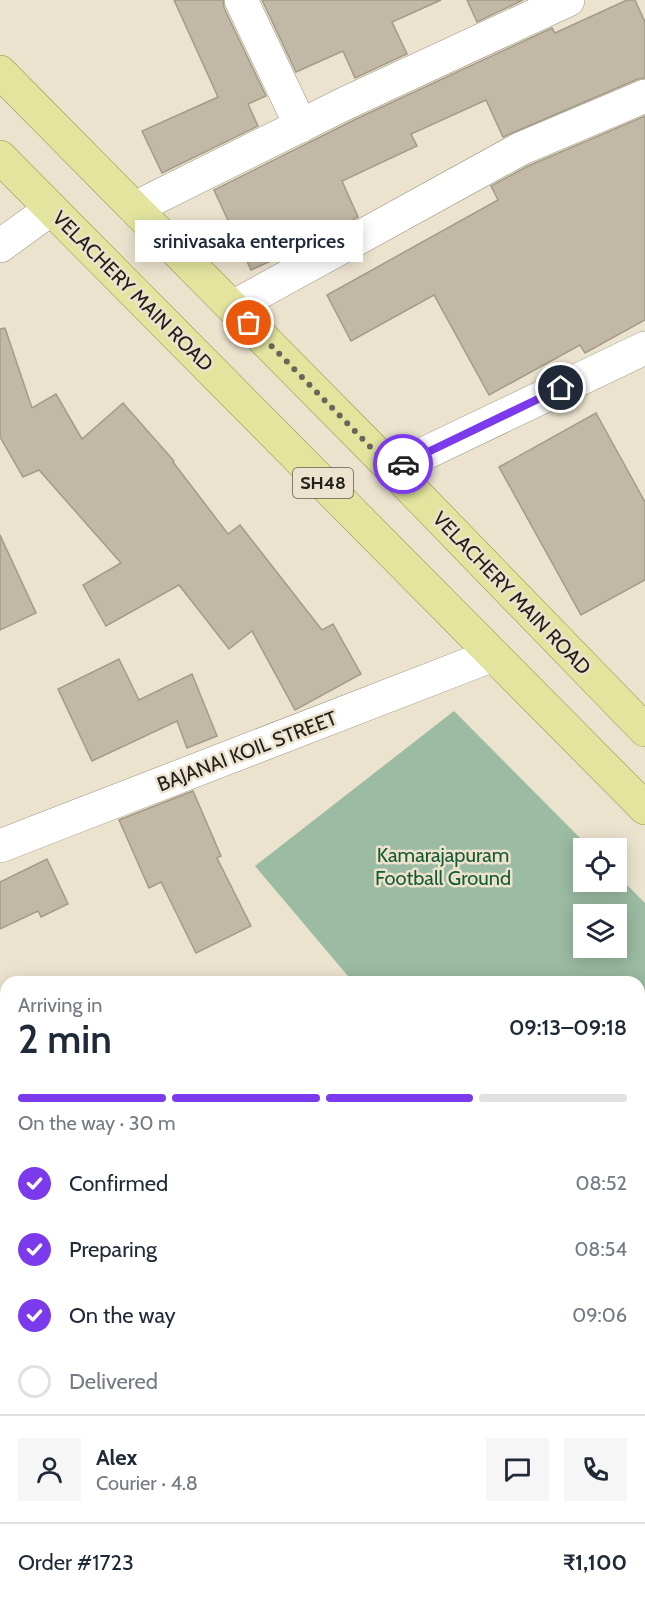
<!DOCTYPE html>
<meta charset="utf-8">
<style>
body{margin:0;font-family:Cabin,sans-serif;background:#f6f6f7;color:#1f2937;height:100vh;display:flex;flex-direction:column;font-size:22px;white-space:nowrap}
*{box-sizing:border-box;margin:0}
p{font-size:20px;color:#747a83}
.icon{flex:none;width:33px;height:33px;fill:none;stroke:currentColor;stroke-width:2;stroke-linecap:round;stroke-linejoin:round}
.map{position:relative;flex:1;overflow:hidden}
.sheet{position:absolute;left:0px;top:976px;width:645px;height:638px;display:flex;flex-direction:column;background:#fff;border-radius:18px 18px 0 0;box-shadow:0 3px 15px #0003}
.sheet>*{flex:none}
.tools{position:absolute;left:573px;top:838px;display:grid;gap:12px}
.tools a{display:grid;place-items:center;width:54px;height:54px;border-radius:0px;background:#fff;box-shadow:0 3px 15px #0003;font-size:30px}
.pin{position:absolute;display:grid;place-items:center;width:51px;height:51px;color:#fff;margin:-26px;border:3px solid #fff;border-radius:50%;box-shadow:0 2px 6px #0007}
.courier{position:absolute;display:grid;place-items:center;width:60px;height:60px;margin:-30px;border:4px solid #7c3aed;border-radius:50%;background:#fff;color:#222;box-shadow:0 2px 8px #0007}
.bubble{position:absolute;height:42px;border-radius:0px;background:#fff;box-shadow:0 3px 15px #0003;font-size:20px;font-weight:600;line-height:42px;text-align:center}
.overview em{font-style:normal;font-weight:600}
.overview div{display:flex;flex-direction:column-reverse}
.overview{display:flex;align-items:center;justify-content:space-between;height:102px;padding:0 18px}
h1{font-size:39px;font-weight:600;line-height:45px}
.bar{display:grid;grid-template-columns:repeat(4,1fr);gap:9px 6px;align-content:center;height:72px;padding:0 18px}
.bar i{height:8px;border-radius:4px;background:#e0e1e3}
.bar .active{background:#7c3aed}
.bar p{grid-column:span 4}
.line{display:flex;align-items:center;gap:15px;padding:0 18px;border-top:2px solid #e0e1e3}
.line div{flex:1}
.round{display:grid;place-items:center;flex:none;width:63px;height:63px;border-radius:0px;background:#f6f6f7}
ol{padding:0 18px;list-style:none}
li{display:flex;align-items:center;gap:18px;height:66px}
li p{margin-inline-start:auto}
li .icon{padding:6px;border-radius:50%;background:#7c3aed;color:#fff;stroke-width:4}
li:last-child{color:#747a83}
li i{width:33px;height:33px;border:3px solid #e0e1e3;border-radius:50%}
.map>svg:first-child{display:block}
.green{fill:#9bbba2;fill-rule:evenodd}
.building{fill:#c1b8a5;stroke:#a39b88;stroke-width:1.5}
.lines{fill:none;stroke-linecap:round;stroke-linejoin:round}
.street-casing{stroke:#99917e;stroke-width:34}
.primary-casing{stroke:#949547;stroke-width:34}
.street{stroke:#fff;stroke-width:33}
.primary{stroke:#e3e59f;stroke-width:33}
.done{stroke:#6a6559;stroke-width:6;stroke-dasharray:0 10.8}
.route{stroke:#7c3aed;stroke-width:8}
.labels{text-anchor:middle;stroke-width:5;stroke-linejoin:round;paint-order:stroke}
.shield{fill:#ece3cf;stroke:#605b50;stroke-width:1.5}
.shield-label{font-size:18px;font-weight:bold;fill:#24211a}
.street-label{font-size:20px;fill:#24211a;stroke:#ece3cf}
.park-label{font-size:20px;fill:#145a30;stroke:#ece3cf}
</style>
<div class="map">
<svg width="645" height="1613" viewBox="0 0 645 1613">
<rect width="100%" height="100%" fill="#ece3cf"/>
<!-- green -->
<path class="green" d="M454,711L591,849H584V882H616L617,875L645,903V1026L639,1029V982H353L255,866ZM584,915H616V948H584Z"/>
<!-- building -->
<g class="building">
<polygon points="174,0 223,0 224,8 266,96 248,104 258,126 162,173 142,131 218,97"/>
<polygon points="262,0 441,0 392,22 407,54 355,78 343,51 296,72"/>
<polygon points="467,0 523,0 477,22"/>
<polygon points="627,0 635,0 645,22 645,78 638,79 503,137 486,100 411,134 417,146 342,181 358,217 306,245 251,270 214,190 356,119 552,28 555,33"/>
<polygon points="645,116 645,320 585,353 580,345 489,395 434,295 351,341 327,295 498,200 491,186 528,166"/>
<polygon points="5,328 32,408 56,394 82,439 123,403 174,461 173,462 228,534 240,525 322,630 333,624 361,674 295,710 252,631 229,649 179,585 106,626 83,585 121,563 39,470 23,477 0,437 0,329"/>
<polygon points="596,413 645,502 645,580 581,615 499,467"/>
<polygon points="0,535 36,613 0,630"/>
<polygon points="119,659 139,700 192,674 217,736 187,748 177,721 92,761 58,689"/>
<polygon points="193,791 221,856 217,858 251,926 196,953 161,882 149,888 119,820"/>
<polygon points="47,859 68,904 41,917 38,911 0,929 0,882"/>
</g>
<g class="lines">
<defs>
<g id="street">
<polyline points="241,0 301,126"/>
<polyline points="135,208 346,103 568,0"/>
<polyline points="0,246 51,209"/>
<polyline points="233,307 520,149 645,96"/>
<polyline points="392,469 645,348"/>
<polyline points="0,846 493,655"/>
<polyline points="639,1077 645,1074"/>
<polyline points="0,1362 6,1359"/>
<polyline points="0,1497 6,1511"/>
<polyline points="639,1607 645,1604"/>
<polyline points="48,1608 50,1613"/>
<polyline points="390,1608 392,1613"/>
</g>
<g id="primary">
<polyline points="0,72 392,469 645,730"/>
<polyline points="0,157 645,808"/>
</g>
</defs>
<!-- street casing -->
<use href="#street" class="street-casing"/>
<!-- primary casing -->
<use href="#primary" class="primary-casing"/>
<!-- street -->
<use href="#street" class="street"/>
<!-- primary -->
<use href="#primary" class="primary"/>
</g>
<g class="lines">
<!-- done -->
<polyline class="done" points="249,323 392,469 403,464"/>
<!-- route -->
<polyline class="route" points="403,464 561,388"/>
</g>
<g class="labels">
<!-- shield labels -->
<rect class="shield" x="293" y="468" width="60" height="30" rx="4.5"/>
<g class="shield-label">
<text x="323" y="489">SH48</text>
</g>
<!-- street labels -->
<g class="street-label">
<text transform="translate(133 291) rotate(45)" y="7">VELACHERY MAIN ROAD</text>
<text transform="translate(512 593) rotate(46)" y="7">VELACHERY MAIN ROAD</text>
<text transform="translate(247 751) rotate(-21)" y="7">BAJANAI KOIL STREET</text>
</g>
<!-- park labels -->
<g class="park-label">
<text x="443" y="862">Kamarajapuram<tspan x="443" dy="23">Football Ground</tspan></text>
</g>
</g>
</svg>
<div class="tools">
<a><svg class="icon" aria-label="locate" viewBox="0 0 24 24"><circle cx="12" cy="12" r="6"/><path d="M12 2v4M12 18v4M2 12h4M18 12h4"/></svg></a>
<a><svg class="icon" aria-label="layers" viewBox="0 0 24 24"><path d="M12 4l9 5-9 5-9-5zM3 14l9 5 9-5"/></svg></a>
</div>
<div class="pin" style="left:249px;top:323px;background:#ea580c"><svg class="icon" aria-label="bag" viewBox="0 0 24 24"><path d="M5 8h14l-1 12H6zM9 8a3 3 0 0 1 6 0"/></svg></div>
<div class="pin" style="left:561px;top:388px;background:#1f2937"><svg class="icon" aria-label="home" viewBox="0 0 24 24"><path d="M3 11l9-7 9 7M6 9v11h12V9"/></svg></div>
<div class="courier" style="left:403px;top:464px"><svg class="icon" aria-label="car" viewBox="0 0 24 24"><path d="M5 17H2v-5l4-1 3-4h7l3 4 3 1v5h-3M9 17h6M6 11h13"/><circle cx="7" cy="17" r="2"/><circle cx="17" cy="17" r="2"/></svg></div>
<div class="bubble" style="left:135px;top:220px;width:228px">srinivasaka enterprices</div>
<section class="sheet">
<div class="overview"><div><h1>2 min</h1><p>Arriving in</p></div><em>09:13–09:18</em></div>
<div class="bar"><i class="active"></i><i class="active"></i><i class="active"></i><i></i><p>On the way · 30 m</p></div>
<ol>
<li><svg class="icon" aria-label="check" viewBox="0 0 24 24"><path d="M5 12l5 5 9-10"/></svg>Confirmed<p>08:52</p></li>
<li><svg class="icon" aria-label="check" viewBox="0 0 24 24"><path d="M5 12l5 5 9-10"/></svg>Preparing<p>08:54</p></li>
<li><svg class="icon" aria-label="check" viewBox="0 0 24 24"><path d="M5 12l5 5 9-10"/></svg>On the way<p>09:06</p></li>
<li><i></i>Delivered</li>
</ol>
<div class="line" style="height:108px"><a class="round"><svg class="icon" aria-label="person" viewBox="0 0 24 24"><circle cx="12" cy="8" r="4"/><path d="M4 21q1-7 8-7t8 7"/></svg></a><div><b>Alex</b><p>Courier · 4.8</p></div><a class="round"><svg class="icon" aria-label="chat" viewBox="0 0 24 24"><path d="M4 5h16v11H9l-5 4z"/></svg></a><a class="round"><svg class="icon" aria-label="phone" viewBox="0 0 24 24"><path d="M5 4h4l2 5-3 2q2 4 5 5l2-3 5 2v4C11 20 4 13 5 4z"/></svg></a></div>
<div class="line" style="height:78px"><div>Order #1723</div><b>₹1,100</b></div>
</section>
</div>
